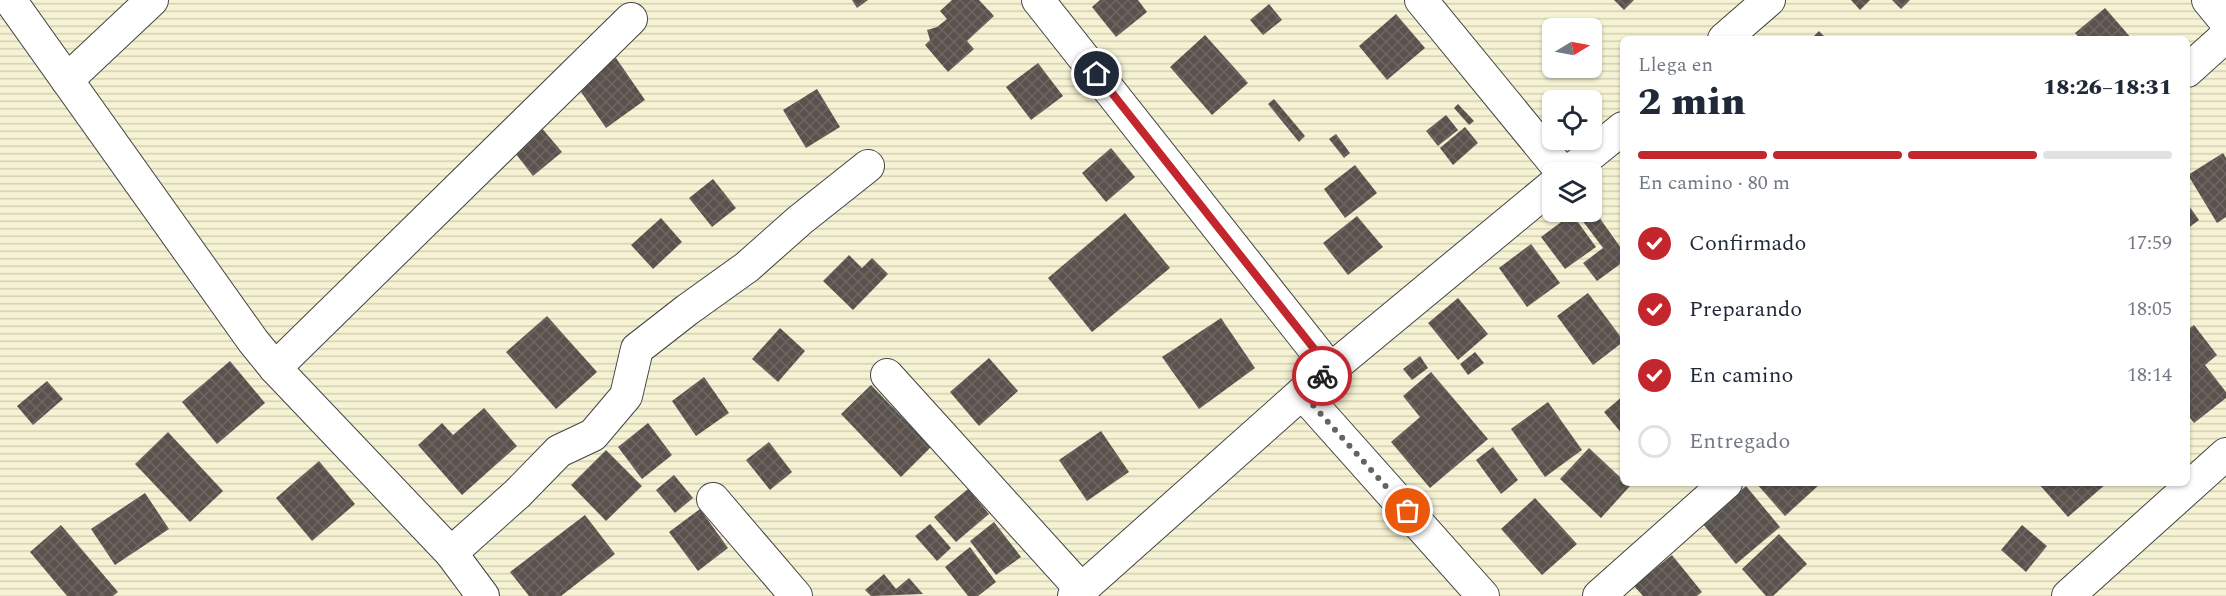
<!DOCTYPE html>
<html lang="es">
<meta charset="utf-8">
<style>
body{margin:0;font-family:Spectral,serif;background:#f2f2f3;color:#1f2937;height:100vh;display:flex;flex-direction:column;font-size:22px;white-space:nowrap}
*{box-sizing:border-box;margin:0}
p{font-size:20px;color:#747a83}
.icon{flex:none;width:33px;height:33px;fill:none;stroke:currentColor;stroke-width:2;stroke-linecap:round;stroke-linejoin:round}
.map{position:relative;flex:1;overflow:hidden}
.sheet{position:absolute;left:1620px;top:36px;width:570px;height:450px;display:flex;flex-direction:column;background:#fff;border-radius:9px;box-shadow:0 2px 4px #0004}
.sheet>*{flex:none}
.needle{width:39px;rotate:80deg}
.controls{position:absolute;left:1542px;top:18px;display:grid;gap:12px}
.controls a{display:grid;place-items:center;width:60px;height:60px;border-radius:9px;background:#fff;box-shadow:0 2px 4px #0004;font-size:30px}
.pin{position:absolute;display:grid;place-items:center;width:51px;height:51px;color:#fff;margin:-26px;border:3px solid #fff;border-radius:50%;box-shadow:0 2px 6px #0007}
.courier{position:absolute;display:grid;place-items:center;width:60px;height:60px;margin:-30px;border:4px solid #c4262e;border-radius:50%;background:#fff;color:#222;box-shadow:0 2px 8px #0007}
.overview em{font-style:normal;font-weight:800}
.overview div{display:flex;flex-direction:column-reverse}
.overview{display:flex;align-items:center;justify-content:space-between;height:102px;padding:0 18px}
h1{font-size:39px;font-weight:800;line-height:45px}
.bar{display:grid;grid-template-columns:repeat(4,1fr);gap:9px 6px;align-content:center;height:72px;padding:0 18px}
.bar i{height:8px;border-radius:4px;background:#e0e1e3}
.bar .current{background:#c4262e}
.bar p{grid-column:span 4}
ol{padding:0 18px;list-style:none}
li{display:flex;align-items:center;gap:18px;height:66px}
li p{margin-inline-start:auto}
li .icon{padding:6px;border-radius:50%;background:#c4262e;color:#fff;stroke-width:4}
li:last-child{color:#747a83}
li i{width:33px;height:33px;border:3px solid #e0e1e3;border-radius:50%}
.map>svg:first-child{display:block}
.farmland{fill:url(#farmland-rules);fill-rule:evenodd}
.building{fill:url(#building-cross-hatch)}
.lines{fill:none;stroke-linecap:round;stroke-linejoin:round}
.street-casing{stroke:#444;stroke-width:34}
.street{stroke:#fff;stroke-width:32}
.done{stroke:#646461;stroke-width:6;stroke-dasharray:0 10.8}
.route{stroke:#c4262e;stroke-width:8}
</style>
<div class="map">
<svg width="2226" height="596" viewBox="0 0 2226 596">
<defs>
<pattern id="farmland-rules" width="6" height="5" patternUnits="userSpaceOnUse" patternTransform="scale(1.5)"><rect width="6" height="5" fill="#f6f3d4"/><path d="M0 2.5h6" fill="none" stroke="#d2cfb5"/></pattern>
<pattern id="building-cross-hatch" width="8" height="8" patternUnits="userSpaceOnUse" patternTransform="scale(1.5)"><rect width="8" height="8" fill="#5a524d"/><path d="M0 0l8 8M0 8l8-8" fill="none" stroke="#6d6662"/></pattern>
</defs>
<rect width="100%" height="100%" fill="#fffdf5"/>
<!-- farmland -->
<path class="farmland" d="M0,0H2226V596H0ZM1552,28H1592V68H1552ZM1623,39H2187V483H1623ZM1552,100H1592V140H1552ZM1552,172H1592V212H1552Z"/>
<!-- building -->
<g class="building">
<polygon points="852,0 868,0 857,8"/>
<polygon points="952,0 979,0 994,16 967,41 974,49 948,72 925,45 930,40 927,30 937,27 947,19 940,11"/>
<polygon points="1100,0 1138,0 1147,12 1116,37 1092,7"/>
<polygon points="1614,0 1634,0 1624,10"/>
<polygon points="1851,0 1870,0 1860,10"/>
<polygon points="1892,0 1910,0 1901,9"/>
<polygon points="1269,4 1282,20 1263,35 1250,20"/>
<polygon points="2105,8 2132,39 2080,39 2075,33"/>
<polygon points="1396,14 1425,48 1387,80 1359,46"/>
<polygon points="1819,31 1827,39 1811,39"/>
<polygon points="1205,35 1248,83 1212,115 1170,67"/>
<polygon points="616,58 645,100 606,128 577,86"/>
<polygon points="1038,63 1063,96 1031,120 1006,87"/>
<polygon points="817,89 840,127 806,148 783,110"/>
<polygon points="1274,99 1305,136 1299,142 1268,104"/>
<polygon points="1458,104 1474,121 1469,125 1454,108"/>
<polygon points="1446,115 1458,130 1438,146 1426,131"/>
<polygon points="540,126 562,152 533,176 512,149"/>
<polygon points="1465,127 1478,143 1453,165 1440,148"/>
<polygon points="1336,134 1350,153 1344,158 1329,139"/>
<polygon points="1111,148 1135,177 1106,202 1082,173"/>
<polygon points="2223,153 2226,158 2226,217 2217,223 2188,175"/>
<polygon points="1355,165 1377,193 1345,218 1324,189"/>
<polygon points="713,179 736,208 712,227 689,198"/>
<polygon points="2187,203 2199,220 2187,229"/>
<polygon points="1592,207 1623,251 1623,262 1597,281 1583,263 1603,248 1576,212 1592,212"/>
<polygon points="1125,213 1170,268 1092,332 1048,278"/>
<polygon points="1572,214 1596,247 1565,269 1541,237"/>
<polygon points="1357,216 1383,247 1348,275 1323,243"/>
<polygon points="661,218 682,242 653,269 631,245"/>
<polygon points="1531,244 1560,283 1527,307 1499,268"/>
<polygon points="849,255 862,268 872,258 888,274 853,310 823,281"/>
<polygon points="1588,293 1623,340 1623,342 1593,365 1557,316"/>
<polygon points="1458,298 1488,334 1458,360 1428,323"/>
<polygon points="547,316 597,372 556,409 506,352"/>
<polygon points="1221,318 1255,368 1199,409 1162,357"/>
<polygon points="2194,325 2217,355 2205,365 2226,392 2226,398 2194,423 2187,414 2187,330"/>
<polygon points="780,328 805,351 778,382 752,359"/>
<polygon points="1475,352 1484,363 1468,375 1460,364"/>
<polygon points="1420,356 1428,368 1412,380 1403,369"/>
<polygon points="989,358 1018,391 979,426 950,392"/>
<polygon points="230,361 265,403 217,444 182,402"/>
<polygon points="1431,372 1488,439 1430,488 1391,442 1420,417 1403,396"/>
<polygon points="704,377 729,413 696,436 672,401"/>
<polygon points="47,381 63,399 33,425 17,406"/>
<polygon points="871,385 931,447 901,477 841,414"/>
<polygon points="1623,396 1623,435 1604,412"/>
<polygon points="1548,402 1582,450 1545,477 1511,429"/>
<polygon points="484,408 517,446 462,495 418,445 442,423 453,435"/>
<polygon points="648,423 672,455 642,479 618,447"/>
<polygon points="1101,431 1129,472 1087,501 1059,460"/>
<polygon points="168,432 223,491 190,522 135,464"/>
<polygon points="769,442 792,472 770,490 746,460"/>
<polygon points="1493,447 1518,480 1501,494 1476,460"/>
<polygon points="1589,448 1623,480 1623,483 1630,486 1601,518 1560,479"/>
<polygon points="606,450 642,486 606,521 571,485"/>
<polygon points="319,461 355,504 312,541 276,498"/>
<polygon points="674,475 693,498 675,513 656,490"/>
<polygon points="1756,483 1817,483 1819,485 1785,516"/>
<polygon points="2038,483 2107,483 2068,517"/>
<polygon points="1746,486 1780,527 1736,564 1702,523"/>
<polygon points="968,489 989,514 956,542 934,517"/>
<polygon points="145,493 169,529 115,565 91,529"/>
<polygon points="1535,498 1577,544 1542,575 1501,529"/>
<polygon points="700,509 728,548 698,571 669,532"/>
<polygon points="585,515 615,554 561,596 529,596 510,572"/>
<polygon points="994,522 1021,557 996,575 970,541"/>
<polygon points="930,524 951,548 937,561 915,536"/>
<polygon points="61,525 118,592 113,596 67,596 30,552"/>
<polygon points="2022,525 2047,546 2026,572 2001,550"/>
<polygon points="1779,534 1807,564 1773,596 1766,596 1742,569"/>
<polygon points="970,547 996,582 978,596 968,596 945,567"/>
<polygon points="1672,555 1702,592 1697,596 1643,596 1634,586"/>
<polygon points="884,574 896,589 909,578 923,594 871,596 865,590"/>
</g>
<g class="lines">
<defs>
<g id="street">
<polyline points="10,0 253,341 275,368 451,553 483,596"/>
<polyline points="1038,0 1330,369"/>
<polyline points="1421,0 1562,172"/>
<polyline points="2208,0 2226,22"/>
<polyline points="1724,39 1769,0"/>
<polyline points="2187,71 2226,36"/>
<polyline points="67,80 152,0"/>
<polyline points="1569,172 1623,128"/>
<polyline points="275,368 631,19"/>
<polyline points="887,375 1081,589"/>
<polyline points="1302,393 1483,596"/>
<polyline points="713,499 796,596"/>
<polyline points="451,553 517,494 559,451 593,435 626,396 637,349 687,310 747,267 800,220 868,166"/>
<polyline points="1074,596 1302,393 1552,186"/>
<polyline points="1599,596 1726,483"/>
<polyline points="2068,596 2226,454"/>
</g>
</defs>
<!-- street casing -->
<use href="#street" class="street-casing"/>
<!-- street -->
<use href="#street" class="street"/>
</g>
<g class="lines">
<!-- done -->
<polyline class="done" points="1322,376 1302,393 1408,511"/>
<!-- route -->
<polyline class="route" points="1097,74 1330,369 1322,376"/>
</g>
</svg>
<div class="controls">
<a><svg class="needle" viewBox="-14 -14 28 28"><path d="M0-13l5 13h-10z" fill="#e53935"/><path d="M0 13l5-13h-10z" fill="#747a83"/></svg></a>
<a><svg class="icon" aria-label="locate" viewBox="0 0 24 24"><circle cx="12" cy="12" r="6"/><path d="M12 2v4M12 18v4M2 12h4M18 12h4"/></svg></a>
<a><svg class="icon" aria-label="layers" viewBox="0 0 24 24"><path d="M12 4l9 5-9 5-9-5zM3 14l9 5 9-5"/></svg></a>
</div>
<div class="pin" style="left:1408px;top:511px;background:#ea580c"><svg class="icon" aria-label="bag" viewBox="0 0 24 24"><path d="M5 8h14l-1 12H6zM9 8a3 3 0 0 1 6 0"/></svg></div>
<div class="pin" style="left:1097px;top:74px;background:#1f2937"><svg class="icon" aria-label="home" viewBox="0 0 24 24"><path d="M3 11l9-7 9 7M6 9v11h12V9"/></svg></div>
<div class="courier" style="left:1322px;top:376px"><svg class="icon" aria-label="bike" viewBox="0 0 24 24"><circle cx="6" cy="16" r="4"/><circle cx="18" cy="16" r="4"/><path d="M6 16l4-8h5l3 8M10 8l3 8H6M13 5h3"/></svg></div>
<section class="sheet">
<div class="overview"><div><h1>2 min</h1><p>Llega en</p></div><em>18:26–18:31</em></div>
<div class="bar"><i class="current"></i><i class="current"></i><i class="current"></i><i></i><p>En camino · 80 m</p></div>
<ol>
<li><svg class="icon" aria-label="check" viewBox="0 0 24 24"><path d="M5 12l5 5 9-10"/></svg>Confirmado<p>17:59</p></li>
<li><svg class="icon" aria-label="check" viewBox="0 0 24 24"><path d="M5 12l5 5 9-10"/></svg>Preparando<p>18:05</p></li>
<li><svg class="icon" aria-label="check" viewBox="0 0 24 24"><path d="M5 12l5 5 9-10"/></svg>En camino<p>18:14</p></li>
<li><i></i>Entregado</li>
</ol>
</section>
</div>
